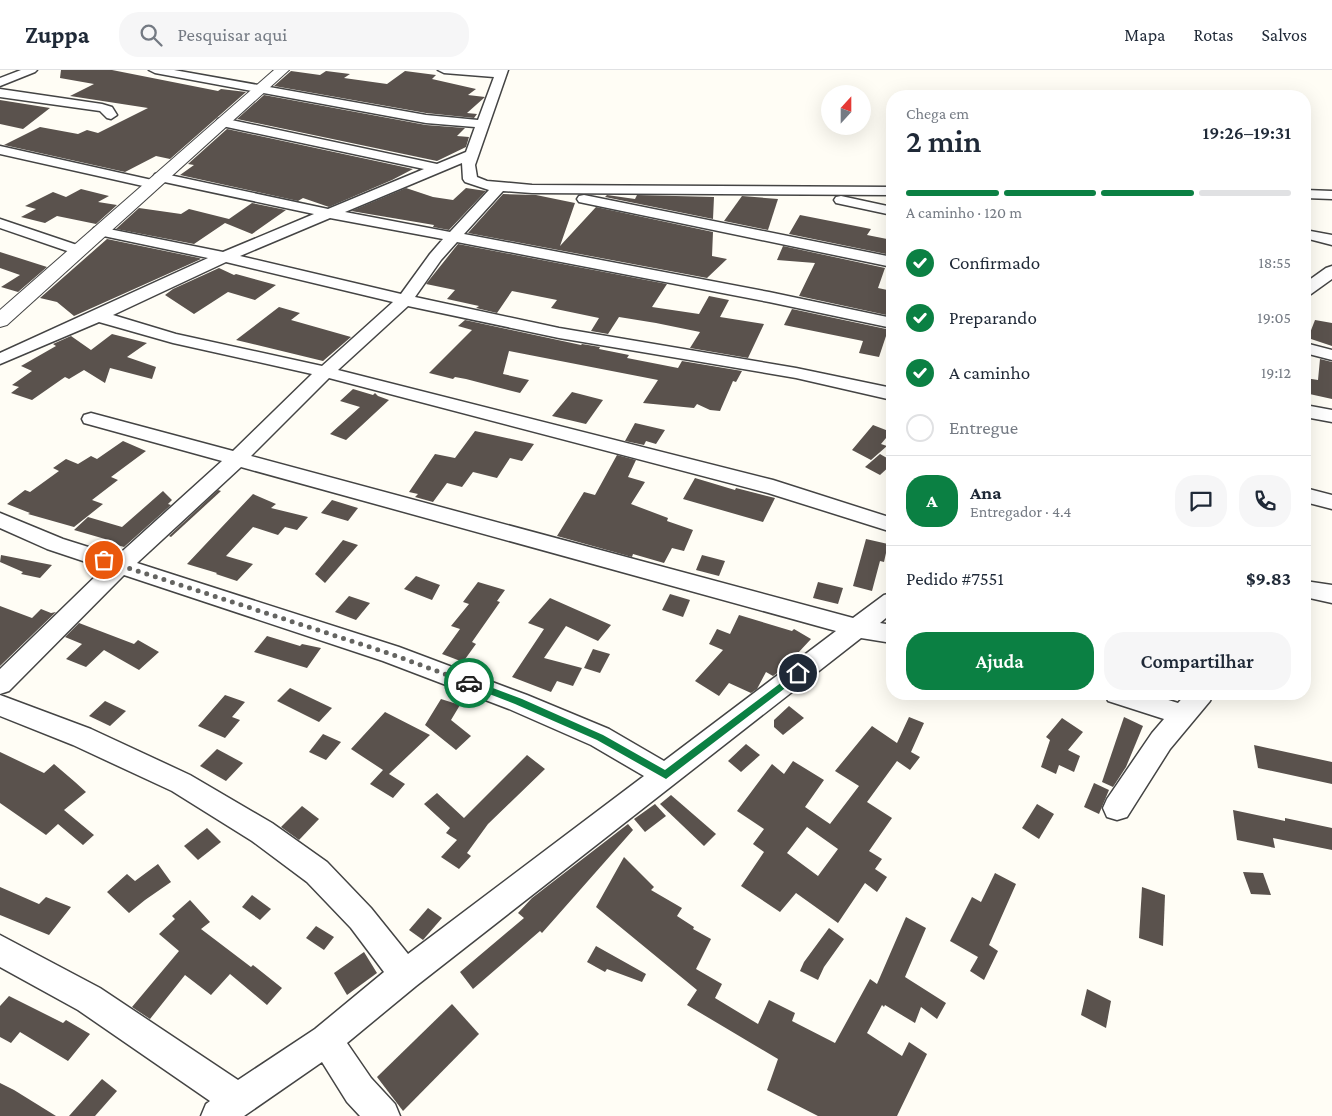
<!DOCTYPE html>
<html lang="pt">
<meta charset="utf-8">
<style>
body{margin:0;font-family:"Crimson Pro",serif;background:#f6f6f7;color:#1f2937;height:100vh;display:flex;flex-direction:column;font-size:19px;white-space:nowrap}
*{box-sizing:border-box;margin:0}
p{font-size:16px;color:#747a83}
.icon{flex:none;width:28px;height:28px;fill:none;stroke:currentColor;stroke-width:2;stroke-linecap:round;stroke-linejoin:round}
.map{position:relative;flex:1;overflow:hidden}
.drawer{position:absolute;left:886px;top:20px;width:425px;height:610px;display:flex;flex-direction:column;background:#fff;border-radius:20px;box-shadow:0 5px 20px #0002}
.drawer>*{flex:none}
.needle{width:32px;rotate:21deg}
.tools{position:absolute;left:821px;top:15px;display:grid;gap:10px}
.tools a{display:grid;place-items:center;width:50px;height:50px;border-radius:50%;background:#fff;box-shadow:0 5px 20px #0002;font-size:25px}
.pin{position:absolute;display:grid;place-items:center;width:42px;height:42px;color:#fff;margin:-21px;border:2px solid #fff;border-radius:50%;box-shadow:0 1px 5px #0007}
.courier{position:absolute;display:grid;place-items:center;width:50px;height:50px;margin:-25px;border:4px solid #0b8043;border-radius:50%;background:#fff;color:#222;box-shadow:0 1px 6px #0007}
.headline em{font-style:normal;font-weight:600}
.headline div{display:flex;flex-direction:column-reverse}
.headline{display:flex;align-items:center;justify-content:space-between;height:85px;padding:0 20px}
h1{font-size:32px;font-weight:600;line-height:38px}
.bar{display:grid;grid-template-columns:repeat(4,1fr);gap:8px 5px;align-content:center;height:60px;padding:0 20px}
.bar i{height:6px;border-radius:4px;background:#e0e1e3}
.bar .active{background:#0b8043}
.bar p{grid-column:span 4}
.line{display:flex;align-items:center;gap:12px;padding:0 20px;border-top:1px solid #e0e1e3}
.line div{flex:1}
.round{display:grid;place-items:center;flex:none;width:52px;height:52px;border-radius:20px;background:#f6f6f7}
ol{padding:0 20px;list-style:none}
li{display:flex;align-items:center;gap:15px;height:55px}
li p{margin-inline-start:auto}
li .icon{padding:5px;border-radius:50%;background:#0b8043;color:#fff;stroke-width:4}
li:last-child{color:#747a83}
li i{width:28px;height:28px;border:2px solid #e0e1e3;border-radius:50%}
.button{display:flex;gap:10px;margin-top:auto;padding:10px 20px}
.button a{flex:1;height:58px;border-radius:20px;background:#0b8043;color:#fff;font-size:20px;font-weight:600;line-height:58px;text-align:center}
.button a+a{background:#f6f6f7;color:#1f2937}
header{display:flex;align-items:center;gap:30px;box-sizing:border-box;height:70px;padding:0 25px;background:#fff;border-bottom:1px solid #e0e1e3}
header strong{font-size:24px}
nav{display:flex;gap:28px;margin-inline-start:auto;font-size:18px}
.search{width:350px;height:45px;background:#f6f6f7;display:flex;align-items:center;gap:12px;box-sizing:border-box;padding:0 18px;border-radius:20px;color:#747a83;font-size:19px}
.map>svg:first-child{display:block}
.building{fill:#5a524d;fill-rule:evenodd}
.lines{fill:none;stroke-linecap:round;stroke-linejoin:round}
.minor-casing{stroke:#444;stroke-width:3}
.tertiary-casing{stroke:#444;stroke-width:2}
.minor{fill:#fff;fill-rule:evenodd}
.tertiary{fill:#fff;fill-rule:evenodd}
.route{fill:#0b8043}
.done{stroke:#646461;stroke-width:5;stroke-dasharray:0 9}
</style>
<header>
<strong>Zuppa</strong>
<div class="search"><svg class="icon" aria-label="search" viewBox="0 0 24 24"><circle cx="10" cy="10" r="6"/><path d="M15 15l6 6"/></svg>Pesquisar aqui</div>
<nav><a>Mapa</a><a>Rotas</a><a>Salvos</a></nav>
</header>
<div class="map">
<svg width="1332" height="1046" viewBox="0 0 1332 1046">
<rect width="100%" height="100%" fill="#fffdf5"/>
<!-- building -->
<g class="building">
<polygon points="61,0 112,0 218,21 221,19 246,22 170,89 156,86 125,102 4,75 40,57 78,64 87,60 98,63 148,38 70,26 94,14 60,8"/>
<polygon points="291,1 320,5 326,1 350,4 344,8 387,14 405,1 436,5 432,9 476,19 468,25 485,27 467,43 477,44 474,48 426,43 274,16"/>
<polygon points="264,25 426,55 465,58 457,66 469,67 466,77 437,91 237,49"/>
<polygon points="0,30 50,38 23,59 0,54"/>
<polygon points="227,59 413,99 392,110 329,137 303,128 298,131 180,105 194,95 188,94"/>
<polygon points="406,118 433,127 453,130 466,118 486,121 449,160 433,157 434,155 351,141"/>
<polygon points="81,119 109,126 98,132 117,135 96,154 57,146 45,153 21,147 36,139 25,136 53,122 66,127"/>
<polygon points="503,124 536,125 575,133 560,176 596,137 713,162 712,186 727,189 707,208 468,163"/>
<polygon points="607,125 635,129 637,125 714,127 713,149 605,127"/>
<polygon points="742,126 778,129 768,160 724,151"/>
<polygon points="252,133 286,140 252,164 225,153 194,174 116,159 139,138 181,144 189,139 229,149"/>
<polygon points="800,145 871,159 867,165 892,170 892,171 886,184 789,164"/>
<polygon points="107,169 199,188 201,189 74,246 57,232 40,228"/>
<polygon points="458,174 667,214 652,237 699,244 709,226 729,230 720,247 764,254 748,288 690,278 700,262 656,253 619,247 608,264 591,261 599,248 551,238 557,230 512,221 497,243 476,238 479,236 447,229 455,220 426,214"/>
<polygon points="783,176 885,198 878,218 892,221 891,246 799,226 815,193 777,190"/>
<polygon points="0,182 47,197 18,222 1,217 20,205 0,198"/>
<polygon points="219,198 234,205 236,204 276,215 255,230 228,222 194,244 165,225 173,219"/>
<polygon points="279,237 300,243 291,250 351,267 323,291 236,270"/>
<polygon points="792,239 886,259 888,260 879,287 859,283 863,271 784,255"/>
<polygon points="465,250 581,275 582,274 600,277 599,279 629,285 627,288 678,298 682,291 742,301 736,312 733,311 720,341 710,340 697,334 694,338 643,333 658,310 509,281 503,304 529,310 520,323 466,309 455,307 453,309 429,303 472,260 458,256"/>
<polygon points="1315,250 1332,253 1332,276 1308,268"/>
<polygon points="112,264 147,273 127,287 156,297 152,309 110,298 105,313 84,300 69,309 65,307 32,330 11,323 19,317 12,315 32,301 21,296 56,276 53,274 71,266 91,280"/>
<polygon points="1320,289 1332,292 1332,329 1305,323 1305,308 1318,310"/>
<polygon points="353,319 373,325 375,323 378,326 389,330 346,370 330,364 360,337 340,331"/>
<polygon points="572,322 603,330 586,354 552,346"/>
<polygon points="635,353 665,360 656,374 646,371 644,375 625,371"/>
<polygon points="873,355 891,362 881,374 887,376 871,390 852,380"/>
<polygon points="475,361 534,374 522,391 510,388 497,408 473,402 462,417 447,413 433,432 415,427 418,424 409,422 435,384 455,388"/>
<polygon points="123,371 146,381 111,407 118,410 92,430 103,434 74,457 28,444 30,443 7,434 25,420 30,422 59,401 53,398 66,389 78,394 91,386 97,389"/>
<polygon points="880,384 892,391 892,394 880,405 865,397"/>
<polygon points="617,385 636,390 628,407 645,412 631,434 668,448 667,451 693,460 684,481 672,478 664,493 633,484 632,487 557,466 584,422 595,425"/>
<polygon points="695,408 735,420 736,418 775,428 763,452 683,429"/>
<polygon points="218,420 221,421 171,467 169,466"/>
<polygon points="163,421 172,430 168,434 171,435 124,477 103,471 105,469 74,460 88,447 122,457"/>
<polygon points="253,424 276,434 271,438 308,447 297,460 285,457 278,465 253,457 226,486 253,494 237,511 216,504 217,503 187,494"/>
<polygon points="332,430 358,438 348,451 321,443"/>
<polygon points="866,469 888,474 884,492 880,491 872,521 853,516"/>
<polygon points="343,470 358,475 325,513 315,504"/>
<polygon points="1,485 52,495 40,508 21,504 23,502 0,492"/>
<polygon points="702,485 725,491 719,506 696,500"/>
<polygon points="416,506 440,515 432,530 404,519"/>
<polygon points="478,512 505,520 497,531 500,532 472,572 476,574 463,592 442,584 460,559 451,556 469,534 463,532"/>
<polygon points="818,512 843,518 838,534 813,528"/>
<polygon points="670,524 690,530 683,547 662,540"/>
<polygon points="349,526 370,533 356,550 335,542"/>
<polygon points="550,528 611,555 598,571 566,556 544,588 582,598 573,616 557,611 551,622 512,607 544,559 528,553"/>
<polygon points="0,536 32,548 41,539 51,543 56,542 0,596"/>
<polygon points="739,545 792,561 794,559 811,569 784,598 773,606 766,602 757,619 751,623 729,613 719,626 695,611 723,580 709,574 717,559 730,564"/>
<polygon points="79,553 134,574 138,570 159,582 139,600 104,580 86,597 66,589 82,574 65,567"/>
<polygon points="267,566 300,576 302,574 321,578 307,598 254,582"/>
<polygon points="593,579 610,584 600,603 584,598"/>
<polygon points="290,618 332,638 319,652 277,631"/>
<polygon points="225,625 245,632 232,647 240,650 225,668 198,656"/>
<polygon points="441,629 460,635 451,650 471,666 456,680 425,655"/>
<polygon points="105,631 126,641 110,656 89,646"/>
<polygon points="789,636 804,648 783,665 774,657 774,650"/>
<polygon points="385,642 430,665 389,704 405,714 393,728 370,714 383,700 351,679"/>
<path d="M909,647L924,653L911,682L920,687L910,700L897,691L867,732L892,748L869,781L882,789L875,799L887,807L877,822L865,813L838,853L796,823L780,842L741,816L764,782L753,774L764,759L737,741L772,694L784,704L793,691L824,710L805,737L830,754L859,716L835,701L872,656L897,673ZM807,757L838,779L818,806L787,783Z"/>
<polygon points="1124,647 1143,656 1126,697 1113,717 1102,712"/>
<polygon points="1062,648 1083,662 1068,680 1080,686 1074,702 1059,695 1056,704 1041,697 1050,670 1046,667"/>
<polygon points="323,664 341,672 326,690 309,682"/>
<polygon points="746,674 760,685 741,702 728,691"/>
<polygon points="1254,675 1332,692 1332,714 1258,698"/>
<polygon points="217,679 243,693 226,711 200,696"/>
<polygon points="0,682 44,703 54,694 75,712 86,722 64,740 94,765 83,775 58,754 46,765 0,733"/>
<polygon points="527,685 545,699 488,754 467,783 471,786 459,799 441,787 457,770 446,763 450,758 424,734 437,723 464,748"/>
<polygon points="1094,713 1109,720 1099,744 1084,737"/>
<polygon points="671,725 716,764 704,776 660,734"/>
<polygon points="655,734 666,746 645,762 634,749"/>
<polygon points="1037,734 1054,744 1039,769 1022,758"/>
<polygon points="302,736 319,749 299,770 281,757"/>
<polygon points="1233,740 1285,751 1285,748 1332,758 1332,780 1273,768 1275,778 1237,770"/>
<polygon points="628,754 633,760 542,863 540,861 473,919 460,902 524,848 518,843 532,828"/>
<polygon points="207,758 221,772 198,790 184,776"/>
<polygon points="624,787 654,817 651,820 682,838 677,846 694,857 693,859 711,869 696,899 722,914 715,928 758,954 769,930 795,943 792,951 835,973 870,909 877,914 906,847 926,858 905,907 946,933 937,949 921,937 915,953 885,935 884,937 882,935 867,963 902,986 909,972 927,984 897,1046 818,1046 767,1020 778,989 687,935 697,920 596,837"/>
<polygon points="158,794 171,812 145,830 129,843 107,822 127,804 135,811"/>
<polygon points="1243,802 1263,803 1271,825 1251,824"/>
<polygon points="995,803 1016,814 989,875 998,881 984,910 970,901 978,887 950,871 972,827 981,832"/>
<polygon points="0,817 39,834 46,827 71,837 49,865 0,845"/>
<polygon points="1142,817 1165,825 1163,876 1139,868"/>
<polygon points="252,825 271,839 260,850 242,837"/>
<polygon points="190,830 210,852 201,859 251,897 253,895 282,918 267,935 230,904 211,925 185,905 150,949 132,937 179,881 159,864 175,849 172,846"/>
<polygon points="428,838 442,848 423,870 409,860"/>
<polygon points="316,856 334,867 324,880 306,868"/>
<polygon points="829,858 844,869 824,897 818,910 800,901 804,892"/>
<polygon points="596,876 646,904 642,912 607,899 605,902 587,892"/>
<polygon points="364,882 377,903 347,925 334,903"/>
<polygon points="1087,919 1111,931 1106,958 1081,945"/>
<polygon points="9,926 63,953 66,950 90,964 68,991 20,962 11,973 0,967 0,936"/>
<polygon points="452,934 479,964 403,1041 377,1007"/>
<polygon points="102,1009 117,1021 95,1046 69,1046"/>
<polygon points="0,1013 14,1020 56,1046 0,1046"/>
</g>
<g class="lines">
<defs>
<g id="minor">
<polygon points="21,0 37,0 35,2 0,16 0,8"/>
<path d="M149,0H174L426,45L478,50L494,7L444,3L438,0H508L475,95L477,107L487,111L532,115L892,117V125L532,123L503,121L464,164L769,222L892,248V258L769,232L457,172L441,190L415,227L559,258L796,298L892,318V330L796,308L559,268L408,236L338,300L773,410L892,448V462L768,423L329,308L251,386L853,548L884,525L892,523V543L880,553L892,555V573L861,568L416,916L347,973L371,1008L395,1034L400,1046H360L347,1032L322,992L244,1046H201L206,1034L210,1031L78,940L0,897V865L100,918L238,1010L315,959L384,902L351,858L307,812L252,771L172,721L73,675L0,646V625L91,659L190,705L272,753L327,792L371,838L408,884L644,706L591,675L509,639L383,591L124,505L9,621L0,624V599L104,498L47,479L0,458V443L63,469L117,486L222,391L84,353L82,349L84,345L91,343L233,381L312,304L173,273L99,252L0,294V283L208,188L94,164L92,161L94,158L99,157L223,182L314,144L155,110L153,107L155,104L160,103L328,139L424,99L222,56L216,52L218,49L222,48L437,94L466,82L475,57L426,53L155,3ZM462,93L463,109L465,112L489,120L450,162L345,142ZM330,148L443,169L430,184L401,224L240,186ZM226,192L393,232L322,296L176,264L113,245ZM241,397L836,561L664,691L609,659L527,625L399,577L137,493Z"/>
<polygon points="0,19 102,34 112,37 117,45 111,49 107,48 100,41 0,27"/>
<polygon points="0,76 152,110 159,114 152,118 0,84"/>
<polygon points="1305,120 1332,121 1332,129 1305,128"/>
<polygon points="584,125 892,187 892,197 579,132 577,129 579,126"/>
<polygon points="841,126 892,137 892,145 836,133 834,130 836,127"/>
<polygon points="0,149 83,177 86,180 83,183 73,183 0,158"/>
<polygon points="1305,160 1332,165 1332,175 1305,168"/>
<polygon points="1332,196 1332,209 1311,224 1305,226 1305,213 1326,198"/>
<polygon points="1305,273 1332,280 1332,290 1305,283"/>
<polygon points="1305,335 1332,340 1332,352 1305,347"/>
<polygon points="1305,418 1332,425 1332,439 1305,432"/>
<polygon points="1305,511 1332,515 1332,533 1305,527"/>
<polygon points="1105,624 1149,624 1178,633 1186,624 1213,624 1210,631 1170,679 1127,747 1117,750 1107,747 1103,738 1107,729 1152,663 1164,649 1108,631"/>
</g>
<polygon id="tertiary" points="274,0 289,0 7,255 0,257 0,240"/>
</defs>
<!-- minor casing -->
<use href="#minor" class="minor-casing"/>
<!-- tertiary casing -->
<use href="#tertiary" class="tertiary-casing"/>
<!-- minor -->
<use href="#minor" class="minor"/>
<!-- tertiary -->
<use href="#tertiary" class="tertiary"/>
</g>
<!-- route -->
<polygon class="route" points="798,600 801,601 801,606 666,709 597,670 515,634 466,615 464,613 469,609 522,629 603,665 665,700"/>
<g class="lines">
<!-- done -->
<polyline class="done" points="104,490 391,584 469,613"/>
</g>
</svg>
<div class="tools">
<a><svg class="needle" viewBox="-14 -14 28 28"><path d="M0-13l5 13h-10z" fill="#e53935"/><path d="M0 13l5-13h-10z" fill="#747a83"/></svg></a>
</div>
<div class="pin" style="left:104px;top:490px;background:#ea580c"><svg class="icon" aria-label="bag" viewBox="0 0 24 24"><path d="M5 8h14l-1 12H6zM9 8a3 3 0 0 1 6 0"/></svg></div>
<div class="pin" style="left:798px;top:603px;background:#1f2937"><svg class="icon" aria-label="home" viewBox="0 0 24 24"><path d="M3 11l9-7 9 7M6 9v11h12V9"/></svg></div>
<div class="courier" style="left:469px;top:613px"><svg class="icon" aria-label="car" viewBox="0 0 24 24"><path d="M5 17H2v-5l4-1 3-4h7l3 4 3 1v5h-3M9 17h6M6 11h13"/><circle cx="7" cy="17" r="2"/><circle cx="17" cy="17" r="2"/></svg></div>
<section class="drawer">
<div class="headline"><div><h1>2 min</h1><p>Chega em</p></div><em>19:26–19:31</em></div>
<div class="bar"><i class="active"></i><i class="active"></i><i class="active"></i><i></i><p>A caminho · 120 m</p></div>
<ol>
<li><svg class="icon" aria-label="check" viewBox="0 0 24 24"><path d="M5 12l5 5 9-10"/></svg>Confirmado<p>18:55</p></li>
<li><svg class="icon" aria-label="check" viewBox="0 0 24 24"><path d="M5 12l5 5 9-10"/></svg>Preparando<p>19:05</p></li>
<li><svg class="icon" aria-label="check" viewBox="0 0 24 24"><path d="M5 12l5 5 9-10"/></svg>A caminho<p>19:12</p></li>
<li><i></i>Entregue</li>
</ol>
<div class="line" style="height:90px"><b class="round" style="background:#0b8043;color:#fff">A</b><div><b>Ana</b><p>Entregador · 4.4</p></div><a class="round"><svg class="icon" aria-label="chat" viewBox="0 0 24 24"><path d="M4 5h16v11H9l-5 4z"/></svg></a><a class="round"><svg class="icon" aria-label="phone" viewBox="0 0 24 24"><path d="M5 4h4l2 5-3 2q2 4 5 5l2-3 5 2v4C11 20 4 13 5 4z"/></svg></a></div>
<div class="line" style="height:65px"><div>Pedido #7551</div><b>$9.83</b></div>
<div class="button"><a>Ajuda</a><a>Compartilhar</a></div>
</section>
</div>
